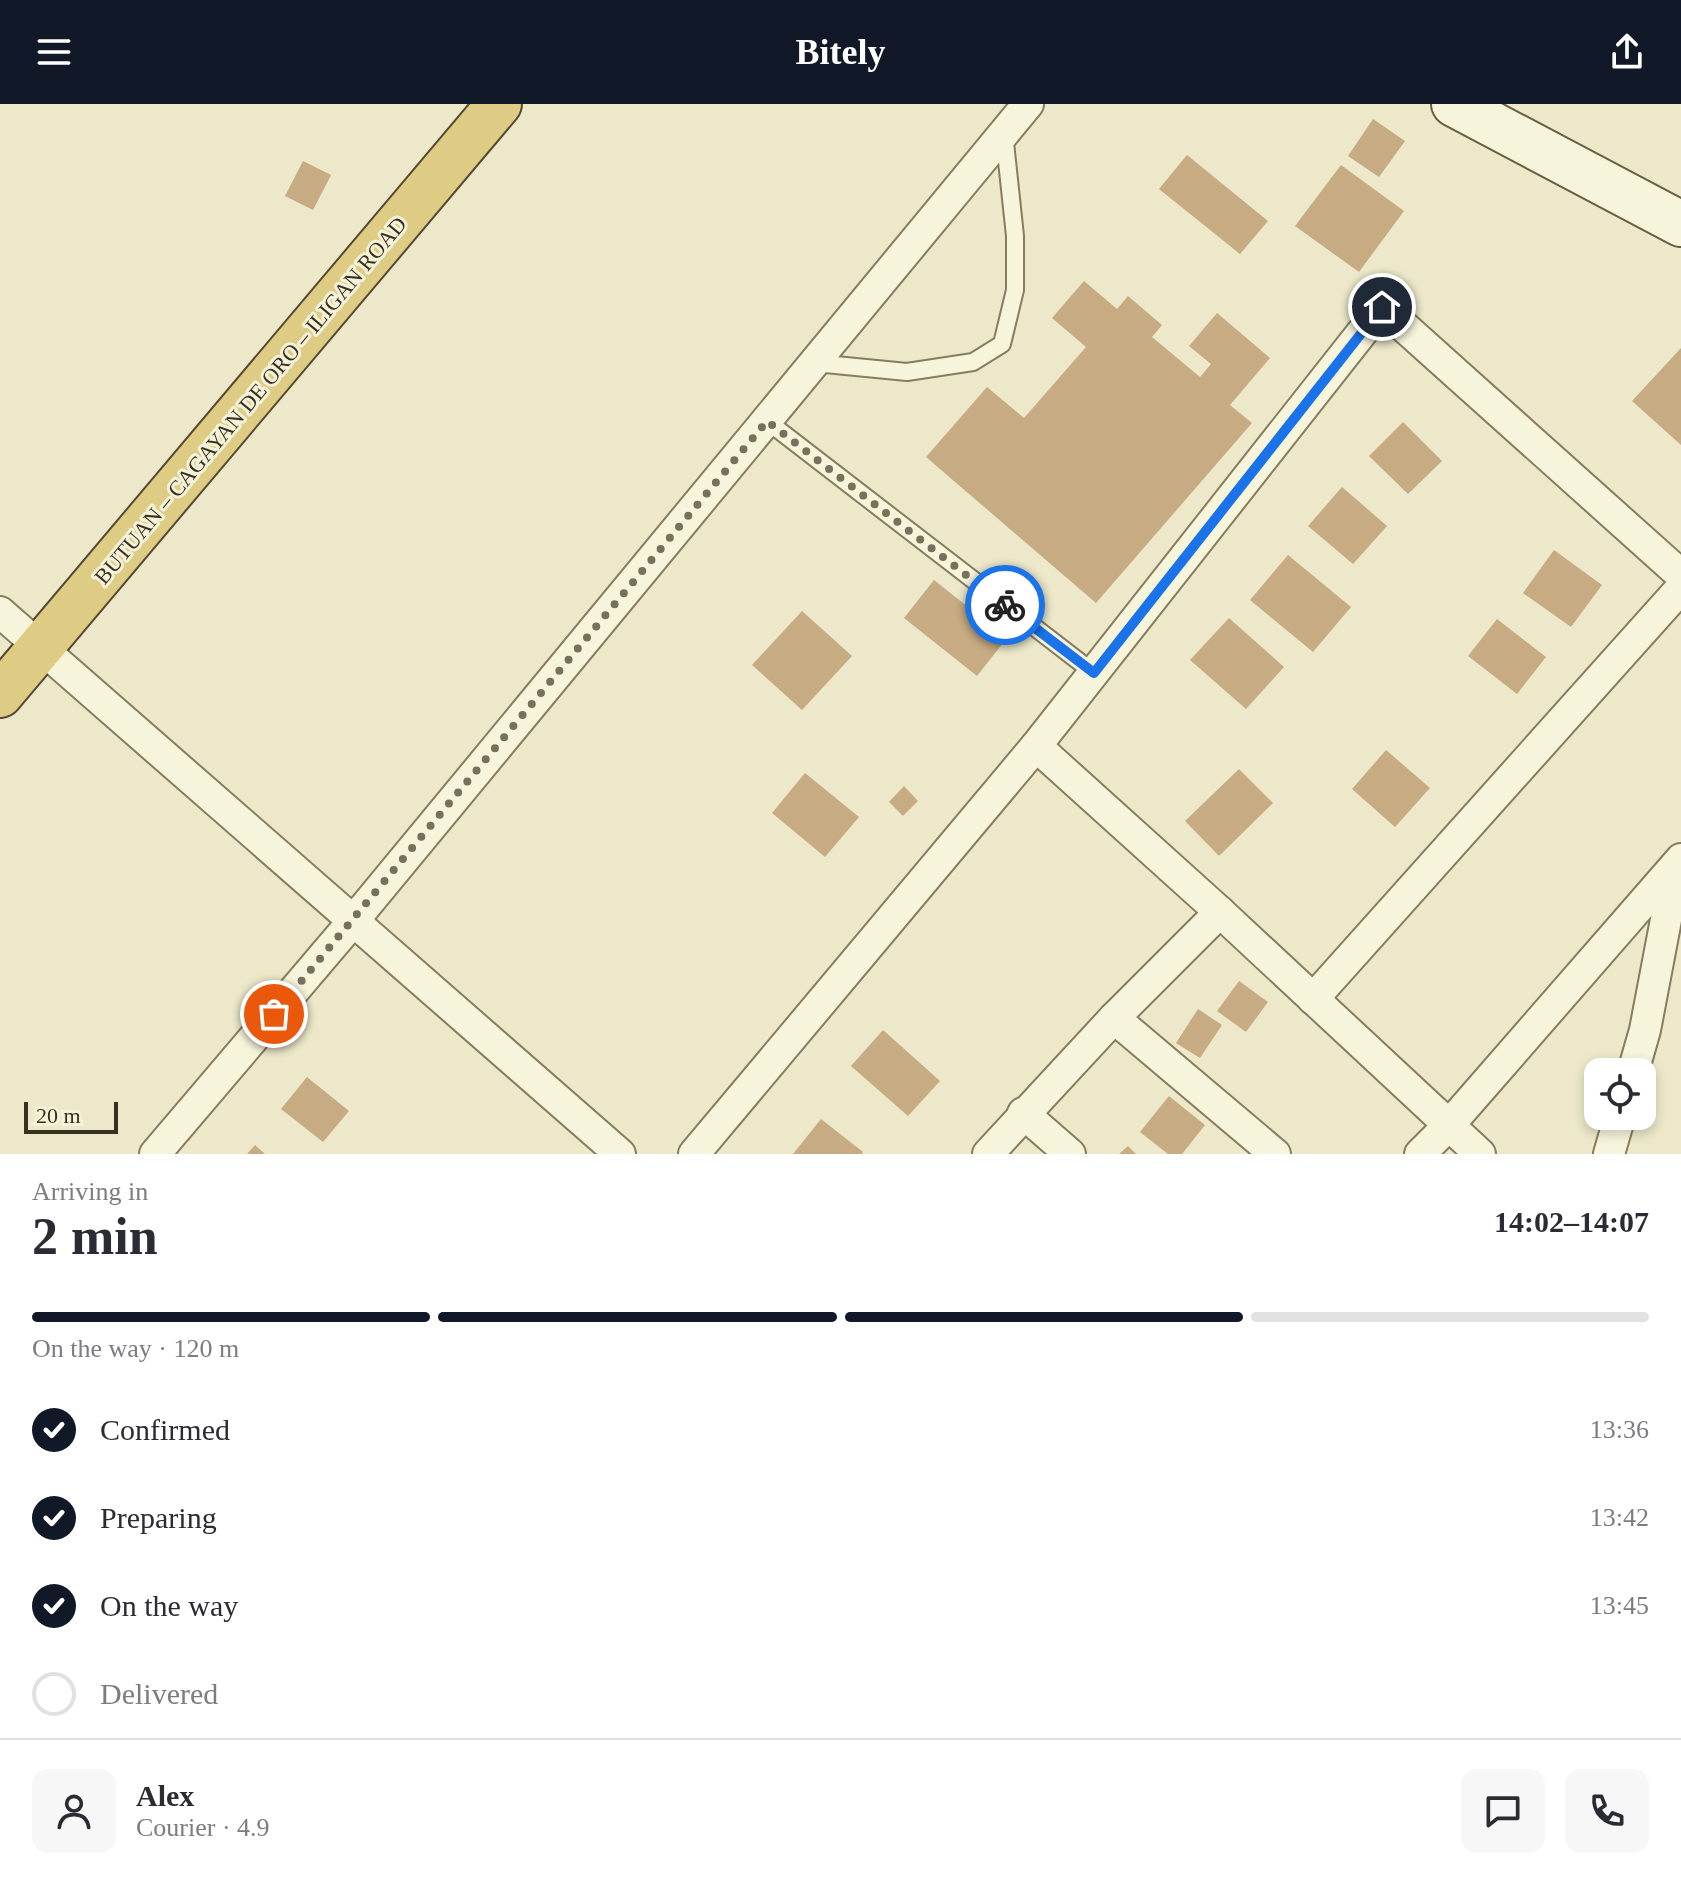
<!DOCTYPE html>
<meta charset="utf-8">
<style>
body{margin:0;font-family:"Times New Roman",serif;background:#f7f7f7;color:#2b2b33;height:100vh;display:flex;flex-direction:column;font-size:30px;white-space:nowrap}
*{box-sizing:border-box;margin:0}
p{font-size:26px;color:#7c7c81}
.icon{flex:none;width:44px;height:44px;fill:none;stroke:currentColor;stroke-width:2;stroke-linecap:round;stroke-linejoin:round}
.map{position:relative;height:1050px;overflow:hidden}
.side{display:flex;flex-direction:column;background:#fff;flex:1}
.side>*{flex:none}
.fabs{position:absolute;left:1584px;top:954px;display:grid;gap:16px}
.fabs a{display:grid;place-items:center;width:72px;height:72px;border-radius:16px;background:#fff;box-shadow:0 4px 12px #0003;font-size:40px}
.scale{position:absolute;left:24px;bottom:20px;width:94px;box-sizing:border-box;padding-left:8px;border:4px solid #383121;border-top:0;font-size:22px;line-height:28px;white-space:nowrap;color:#383121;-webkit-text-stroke:6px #f3f1d8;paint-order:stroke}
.pin{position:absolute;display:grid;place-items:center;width:68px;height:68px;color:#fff;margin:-34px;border:4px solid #fff;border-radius:50%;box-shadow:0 2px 8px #0007}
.courier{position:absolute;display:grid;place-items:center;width:80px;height:80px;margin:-40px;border:6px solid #1a73e8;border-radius:50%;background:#fff;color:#222;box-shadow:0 2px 10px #0007}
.summary em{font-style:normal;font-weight:700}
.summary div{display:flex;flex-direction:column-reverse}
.summary{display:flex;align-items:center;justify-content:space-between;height:136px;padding:0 32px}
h1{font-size:52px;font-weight:700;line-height:60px}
.bar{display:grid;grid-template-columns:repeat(4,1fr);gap:12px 8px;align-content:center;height:96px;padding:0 32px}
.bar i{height:10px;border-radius:6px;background:#e1e1e2}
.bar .active{background:#111827}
.bar p{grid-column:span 4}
.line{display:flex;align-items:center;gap:20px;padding:0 32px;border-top:2px solid #e1e1e2}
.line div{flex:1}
.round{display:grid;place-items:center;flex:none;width:84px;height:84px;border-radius:16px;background:#f7f7f7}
ol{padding:0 32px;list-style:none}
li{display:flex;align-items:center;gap:24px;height:88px}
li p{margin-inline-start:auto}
li .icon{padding:8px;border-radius:50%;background:#111827;color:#fff;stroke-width:4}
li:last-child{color:#7c7c81}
li i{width:44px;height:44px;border:4px solid #e1e1e2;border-radius:50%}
header{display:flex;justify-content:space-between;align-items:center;height:104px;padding:0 32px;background:#111827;color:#fff;font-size:36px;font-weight:700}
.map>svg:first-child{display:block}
.building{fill:#c7ab82}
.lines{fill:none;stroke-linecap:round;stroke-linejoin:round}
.service-casing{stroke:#877c5f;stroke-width:20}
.minor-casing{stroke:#877c5f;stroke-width:34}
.secondary-casing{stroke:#695d42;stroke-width:48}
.trunk-casing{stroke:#554933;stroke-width:48}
.service{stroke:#f7f4dc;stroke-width:16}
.minor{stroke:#f7f4dc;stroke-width:30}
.secondary{stroke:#f7f4dc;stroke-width:44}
.trunk{stroke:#dfcc84;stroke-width:44}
.done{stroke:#77715c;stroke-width:8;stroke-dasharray:0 14.4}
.route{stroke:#1a73e8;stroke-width:10}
.labels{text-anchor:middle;stroke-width:6;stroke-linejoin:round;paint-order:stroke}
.street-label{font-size:22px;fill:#383121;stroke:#f3f1d8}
</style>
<header><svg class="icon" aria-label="menu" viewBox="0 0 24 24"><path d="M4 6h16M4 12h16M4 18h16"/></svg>Bitely<svg class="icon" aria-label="share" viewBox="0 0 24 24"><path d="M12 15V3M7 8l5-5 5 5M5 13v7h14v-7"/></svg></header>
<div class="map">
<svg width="1681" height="1050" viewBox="0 0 1681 1050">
<rect width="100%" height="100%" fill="#ece8c9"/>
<!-- building -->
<g class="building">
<polygon points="1373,15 1405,37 1379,73 1348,52"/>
<polygon points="1187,51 1268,117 1240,150 1159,85"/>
<polygon points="303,57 331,71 313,106 285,92"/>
<polygon points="1341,61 1404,107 1359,168 1295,122"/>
<polygon points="1084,177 1117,205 1128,192 1162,221 1152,233 1200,273 1211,260 1189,242 1217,209 1270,254 1230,301 1252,319 1096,499 926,353 987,283 1024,314 1086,243 1052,214"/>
<polygon points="1681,244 1681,341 1632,297"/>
<polygon points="1403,318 1442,357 1408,390 1369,352"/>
<polygon points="1342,383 1387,422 1353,460 1308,422"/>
<polygon points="1554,446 1602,481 1571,523 1523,489"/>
<polygon points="1288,451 1351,503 1313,548 1250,496"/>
<polygon points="934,476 1007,534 977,572 904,514"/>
<polygon points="802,507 852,552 802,606 752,561"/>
<polygon points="1229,514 1284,563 1246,605 1190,556"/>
<polygon points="1497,515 1546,553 1517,590 1468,552"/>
<polygon points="1386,646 1430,684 1395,723 1352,685"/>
<polygon points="1239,665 1273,699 1219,752 1185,717"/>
<polygon points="805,669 859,713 825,753 772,709"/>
<polygon points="904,682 918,697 903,712 889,698"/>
<polygon points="1239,877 1268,898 1246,928 1217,907"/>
<polygon points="1198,905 1222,921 1200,954 1176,939"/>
<polygon points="883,926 940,977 908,1012 851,962"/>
<polygon points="307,973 349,1007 323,1038 281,1005"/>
<polygon points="1169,992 1205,1021 1182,1050 1168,1050 1140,1028"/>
<polygon points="821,1015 863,1048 862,1050 793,1050"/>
<polygon points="255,1041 265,1050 247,1050"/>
<polygon points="1128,1042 1136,1050 1119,1050"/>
</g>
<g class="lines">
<defs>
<g id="service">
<polyline points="815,259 907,268 973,258 1002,240 1015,186 1015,132 1004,29"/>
<polyline points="767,317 1094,569"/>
</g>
<g id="minor">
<polyline points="0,508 620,1050"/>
<polyline points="1036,642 1220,808 1480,1050"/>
<polyline points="1313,895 1681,484"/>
<polyline points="1114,914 1275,1050"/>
<polyline points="1633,968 1645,926 1676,763"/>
<polyline points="1023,1009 1070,1050"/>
<polyline points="155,1050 354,816 1028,0"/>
<polyline points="694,1050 1036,642 1382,203 1681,471"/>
<polyline points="988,1050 1114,914 1220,808"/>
<polyline points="1420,1050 1450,1020 1681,755"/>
<polyline points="1609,1050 1620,1012"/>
</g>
<polyline id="secondary" points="1454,0 1681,120"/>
<polyline id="trunk" points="0,591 499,0"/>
</defs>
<!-- service casing -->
<use href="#service" class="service-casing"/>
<!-- minor casing -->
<use href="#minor" class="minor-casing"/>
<!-- secondary casing -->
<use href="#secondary" class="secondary-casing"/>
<!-- trunk casing -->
<use href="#trunk" class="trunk-casing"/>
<!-- service -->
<use href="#service" class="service"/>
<!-- minor -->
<use href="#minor" class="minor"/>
<!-- secondary -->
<use href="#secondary" class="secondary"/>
<!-- trunk -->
<use href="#trunk" class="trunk"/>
</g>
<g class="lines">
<!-- done -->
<polyline class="done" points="274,910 767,317 1005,501"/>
<!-- route -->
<polyline class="route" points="1005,501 1094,569 1382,203"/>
</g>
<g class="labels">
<!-- street labels -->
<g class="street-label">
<text transform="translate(250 296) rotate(-50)" y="8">BUTUAN – CAGAYAN DE ORO – ILIGAN ROAD</text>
</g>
</g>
</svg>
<div class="fabs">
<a><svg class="icon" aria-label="locate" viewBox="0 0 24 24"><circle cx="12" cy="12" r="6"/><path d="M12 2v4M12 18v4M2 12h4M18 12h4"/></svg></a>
</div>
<div class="scale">20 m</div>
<div class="pin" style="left:274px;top:910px;background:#ea580c"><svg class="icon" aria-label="bag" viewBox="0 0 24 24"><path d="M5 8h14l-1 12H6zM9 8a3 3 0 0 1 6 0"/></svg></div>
<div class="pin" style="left:1382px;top:203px;background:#1f2937"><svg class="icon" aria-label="home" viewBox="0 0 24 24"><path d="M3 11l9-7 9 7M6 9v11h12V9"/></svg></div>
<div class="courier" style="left:1005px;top:501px"><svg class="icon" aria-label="bike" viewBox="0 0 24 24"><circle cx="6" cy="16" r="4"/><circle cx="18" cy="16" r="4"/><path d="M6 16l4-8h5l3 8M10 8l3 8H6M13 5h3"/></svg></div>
</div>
<section class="side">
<div class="summary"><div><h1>2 min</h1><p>Arriving in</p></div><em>14:02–14:07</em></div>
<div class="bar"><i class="active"></i><i class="active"></i><i class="active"></i><i></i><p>On the way · 120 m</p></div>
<ol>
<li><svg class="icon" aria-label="check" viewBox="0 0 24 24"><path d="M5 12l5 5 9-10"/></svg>Confirmed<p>13:36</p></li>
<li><svg class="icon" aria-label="check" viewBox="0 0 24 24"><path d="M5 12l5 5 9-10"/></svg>Preparing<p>13:42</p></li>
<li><svg class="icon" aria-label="check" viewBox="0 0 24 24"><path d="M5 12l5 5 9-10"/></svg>On the way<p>13:45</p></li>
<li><i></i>Delivered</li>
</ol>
<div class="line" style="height:144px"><a class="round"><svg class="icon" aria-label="person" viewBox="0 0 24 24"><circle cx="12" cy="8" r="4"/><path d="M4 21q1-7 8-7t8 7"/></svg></a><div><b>Alex</b><p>Courier · 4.9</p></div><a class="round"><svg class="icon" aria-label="chat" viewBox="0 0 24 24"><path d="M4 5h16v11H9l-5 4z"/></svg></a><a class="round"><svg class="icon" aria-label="phone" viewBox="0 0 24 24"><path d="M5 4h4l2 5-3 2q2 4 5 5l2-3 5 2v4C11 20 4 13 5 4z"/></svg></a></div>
</section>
